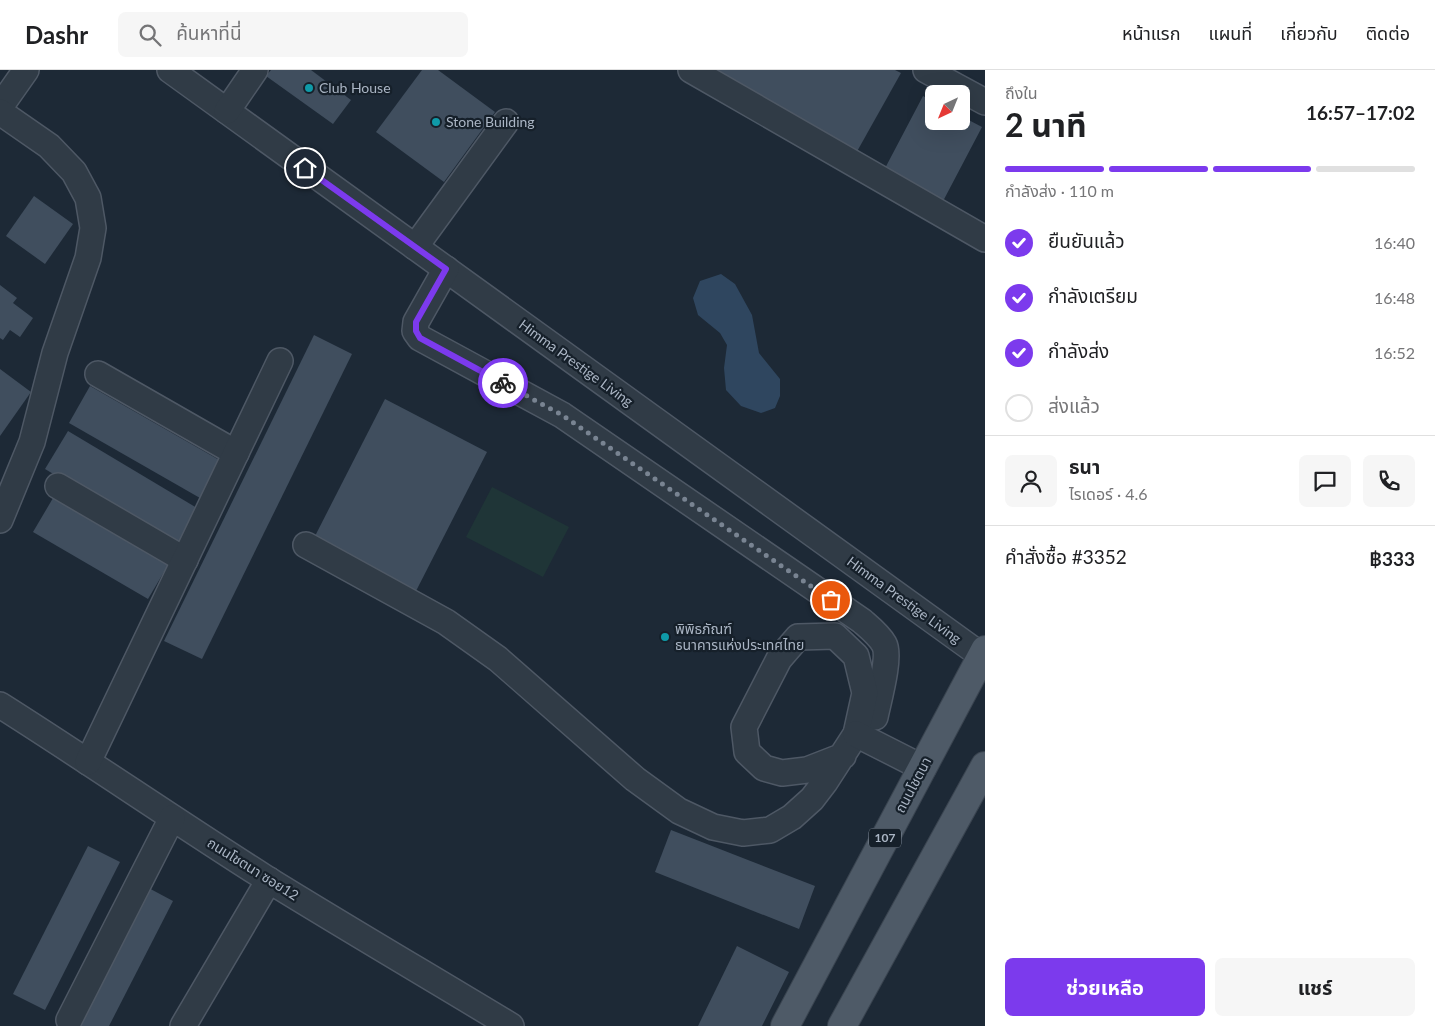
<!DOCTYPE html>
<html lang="th">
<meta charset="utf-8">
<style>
body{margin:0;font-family:Lato,"Noto Sans Thai",sans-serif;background:#f6f6f6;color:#202124;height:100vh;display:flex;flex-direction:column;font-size:19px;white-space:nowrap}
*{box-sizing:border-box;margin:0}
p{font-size:16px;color:#757577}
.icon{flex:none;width:28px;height:28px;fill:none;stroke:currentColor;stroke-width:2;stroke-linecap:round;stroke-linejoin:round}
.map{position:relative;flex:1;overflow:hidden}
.panel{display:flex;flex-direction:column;background:#fff;width:450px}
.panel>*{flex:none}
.needle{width:32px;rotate:223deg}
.controls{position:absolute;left:925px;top:15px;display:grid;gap:10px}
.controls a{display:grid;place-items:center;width:45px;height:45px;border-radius:8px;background:#fff;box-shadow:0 5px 20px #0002;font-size:25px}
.pin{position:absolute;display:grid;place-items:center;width:42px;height:42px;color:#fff;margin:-21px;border:2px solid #fff;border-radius:50%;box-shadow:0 1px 5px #0007}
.courier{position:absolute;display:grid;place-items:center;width:50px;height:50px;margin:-25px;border:4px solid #7c3aed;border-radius:50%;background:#fff;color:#222;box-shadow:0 1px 6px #0007}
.head em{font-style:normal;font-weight:700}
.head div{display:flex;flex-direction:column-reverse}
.head{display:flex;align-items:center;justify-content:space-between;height:85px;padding:0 20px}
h1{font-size:32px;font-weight:700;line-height:38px}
.bar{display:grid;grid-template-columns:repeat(4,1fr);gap:8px 5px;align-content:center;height:60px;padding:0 20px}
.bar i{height:6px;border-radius:4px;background:#e0e0e0}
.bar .on{background:#7c3aed}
.bar p{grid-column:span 4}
.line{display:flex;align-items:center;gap:12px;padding:0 20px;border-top:1px solid #e0e0e0}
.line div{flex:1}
.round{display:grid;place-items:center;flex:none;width:52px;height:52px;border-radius:8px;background:#f6f6f6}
ol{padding:0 20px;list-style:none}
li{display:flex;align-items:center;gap:15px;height:55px}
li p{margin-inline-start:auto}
li .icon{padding:5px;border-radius:50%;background:#7c3aed;color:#fff;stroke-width:4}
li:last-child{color:#757577}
li i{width:28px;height:28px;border:2px solid #e0e0e0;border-radius:50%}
.action{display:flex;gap:10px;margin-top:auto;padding:10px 20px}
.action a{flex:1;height:58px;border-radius:8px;background:#7c3aed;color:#fff;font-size:20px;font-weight:700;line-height:58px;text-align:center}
.action a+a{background:#f6f6f6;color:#202124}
header{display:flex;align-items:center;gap:30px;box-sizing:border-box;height:70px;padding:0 25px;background:#fff;border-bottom:1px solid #e0e0e0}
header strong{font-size:24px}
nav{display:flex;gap:28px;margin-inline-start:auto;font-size:18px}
.search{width:350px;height:45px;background:#f6f6f6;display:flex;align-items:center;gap:12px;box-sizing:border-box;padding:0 18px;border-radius:8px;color:#757577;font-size:19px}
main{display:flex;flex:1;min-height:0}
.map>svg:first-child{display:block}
.green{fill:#1f3537}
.water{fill:#2f465f}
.building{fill:#404e5e}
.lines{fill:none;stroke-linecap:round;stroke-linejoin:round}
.minor-casing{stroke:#4e5865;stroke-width:28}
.major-casing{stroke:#3a4450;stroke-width:30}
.minor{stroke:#303b46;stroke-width:25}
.major{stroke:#4e5a67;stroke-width:28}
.done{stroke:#798492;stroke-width:5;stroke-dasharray:0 9}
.route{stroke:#7c3aed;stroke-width:6}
.culture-dot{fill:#0f9aa8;stroke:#16202a;stroke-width:2}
.labels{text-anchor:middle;stroke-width:4.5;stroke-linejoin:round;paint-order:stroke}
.shield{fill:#16202a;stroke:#7e8896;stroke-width:1}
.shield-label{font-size:12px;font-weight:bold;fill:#aab5c4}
.poi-label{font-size:14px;fill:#aab5c4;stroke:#16202a;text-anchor:start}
.street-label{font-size:14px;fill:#aab5c4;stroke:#16202a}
</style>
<header>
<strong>Dashr</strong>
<div class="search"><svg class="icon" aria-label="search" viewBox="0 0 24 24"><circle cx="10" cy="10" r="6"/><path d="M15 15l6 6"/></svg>ค้นหาที่นี่</div>
<nav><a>หน้าแรก</a><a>แผนที่</a><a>เกี่ยวกับ</a><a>ติดต่อ</a></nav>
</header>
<main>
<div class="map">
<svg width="985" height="956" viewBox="0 0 985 956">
<rect width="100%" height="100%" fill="#1d2936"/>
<!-- green -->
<polygon class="green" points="492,417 569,457 543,507 466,467"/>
<!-- water -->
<polygon class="water" points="721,204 735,214 752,245 759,283 780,309 780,326 775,338 761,343 741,336 726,320 724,298 727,275 720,263 698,245 693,228 700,211"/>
<!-- building -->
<g class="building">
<polygon points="271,0 311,0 351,30 333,54 266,6"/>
<polygon points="422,0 438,0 495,42 444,112 376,62"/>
<polygon points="703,0 895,0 901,3 855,85"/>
<polygon points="923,26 934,32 934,51 961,51 961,46 982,57 941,135 882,104"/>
<polygon points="34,126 73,154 45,194 6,166"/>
<polygon points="0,215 17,228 13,233 33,248 20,267 10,260 3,270 0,268"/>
<polygon points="314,265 352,284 202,589 164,571"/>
<polygon points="0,299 31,322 0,366"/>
<polygon points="90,316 221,391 200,428 69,353"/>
<polygon points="385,329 487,382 415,523 313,470"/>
<polygon points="68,361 202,441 179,479 45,399"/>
<polygon points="56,423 171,490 148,529 33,462"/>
<polygon points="671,760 815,816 799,859 655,802"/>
<polygon points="88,776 120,792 45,940 13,924"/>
<polygon points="143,815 173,831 109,956 71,956"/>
<polygon points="737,876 789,902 762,956 698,956"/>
</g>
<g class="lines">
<defs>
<g id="minor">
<polyline points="170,0 982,586"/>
<polyline points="691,0 985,169"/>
<polyline points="926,0 985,32"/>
<polyline points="0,37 26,0"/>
<polyline points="227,41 255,0"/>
<polyline points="0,42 49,76 74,102 88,128 93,158 88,188 55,283 32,372 0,450"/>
<polyline points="415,177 506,52"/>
<path d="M446,199L416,252L415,261L420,268L562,345L862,551C870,558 879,565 884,574C891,586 878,632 875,647"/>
<polyline points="98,304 236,383"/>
<polyline points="58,416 185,490"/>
<polyline points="306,475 446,552 498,589 635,709 679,741 713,757 743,763 770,760 792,747 812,729 825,712 856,664 865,623 856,586 835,566 798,567 779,589 744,657 747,682 764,698 782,703 807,700 843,686"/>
<path d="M0,635C90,692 177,752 267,809C348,859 430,907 511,956"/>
<polyline points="856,664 923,698"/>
<polyline points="88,692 280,291"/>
<polyline points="69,950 172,748"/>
<polyline points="183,956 269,810"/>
</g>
<g id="major">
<polyline points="785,956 985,580"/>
<polyline points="842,956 985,696"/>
</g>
</defs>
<!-- minor casing -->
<use href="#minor" class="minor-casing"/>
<!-- major casing -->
<use href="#major" class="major-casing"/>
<!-- minor -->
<use href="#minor" class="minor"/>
<!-- major -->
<use href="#major" class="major"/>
</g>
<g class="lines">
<!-- done -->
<polyline class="done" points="503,313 562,345 831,530"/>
<!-- route -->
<polyline class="route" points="305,98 446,199 416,252 416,261 420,268 503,313"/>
</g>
<!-- markers -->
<g class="culture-dot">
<circle cx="309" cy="18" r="5"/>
<circle cx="436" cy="52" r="5"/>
<circle cx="665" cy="567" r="5"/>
</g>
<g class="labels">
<!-- shield labels -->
<rect class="shield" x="869" y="758.5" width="32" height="19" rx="4"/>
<g class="shield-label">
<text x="885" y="772">107</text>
</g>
<!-- poi labels -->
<g class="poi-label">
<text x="319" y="23">Club House</text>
<text x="446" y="57">Stone Building</text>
<text x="675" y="564">พิพิธภัณฑ์<tspan x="675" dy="16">ธนาคารแห่งประเทศไทย</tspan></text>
</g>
<!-- street labels -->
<g class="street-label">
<text transform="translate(576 293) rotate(36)" y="5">Himma Prestige Living</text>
<text transform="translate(904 530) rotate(36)" y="5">Himma Prestige Living</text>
<text transform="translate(913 715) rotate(-62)" y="5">ถนนโชตนา</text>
<text transform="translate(253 799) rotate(32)" y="5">ถนนโชตนา ซอย12</text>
</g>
</g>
</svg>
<div class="controls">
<a><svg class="needle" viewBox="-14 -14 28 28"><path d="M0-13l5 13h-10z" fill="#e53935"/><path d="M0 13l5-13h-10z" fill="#757577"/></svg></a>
</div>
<div class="pin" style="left:831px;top:530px;background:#ea580c"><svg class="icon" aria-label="bag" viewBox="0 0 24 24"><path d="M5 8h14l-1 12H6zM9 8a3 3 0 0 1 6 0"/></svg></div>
<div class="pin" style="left:305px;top:98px;background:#1f2937"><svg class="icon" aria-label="home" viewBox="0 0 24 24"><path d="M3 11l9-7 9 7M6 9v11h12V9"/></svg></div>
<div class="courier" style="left:503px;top:313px"><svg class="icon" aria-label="bike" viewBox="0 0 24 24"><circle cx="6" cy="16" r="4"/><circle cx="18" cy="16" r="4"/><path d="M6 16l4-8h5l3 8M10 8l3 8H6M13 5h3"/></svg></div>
</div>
<section class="panel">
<div class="head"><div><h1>2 นาที</h1><p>ถึงใน</p></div><em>16:57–17:02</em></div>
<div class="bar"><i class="on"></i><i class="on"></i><i class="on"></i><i></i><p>กำลังส่ง · 110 m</p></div>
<ol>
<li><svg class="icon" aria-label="check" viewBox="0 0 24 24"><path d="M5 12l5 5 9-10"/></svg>ยืนยันแล้ว<p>16:40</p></li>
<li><svg class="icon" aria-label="check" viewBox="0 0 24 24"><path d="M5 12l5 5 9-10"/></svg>กำลังเตรียม<p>16:48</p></li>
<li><svg class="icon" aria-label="check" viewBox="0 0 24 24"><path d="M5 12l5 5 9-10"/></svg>กำลังส่ง<p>16:52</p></li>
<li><i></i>ส่งแล้ว</li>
</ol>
<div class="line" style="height:90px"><a class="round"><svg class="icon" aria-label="person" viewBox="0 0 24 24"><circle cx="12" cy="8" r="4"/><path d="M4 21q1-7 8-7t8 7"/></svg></a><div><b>ธนา</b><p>ไรเดอร์ · 4.6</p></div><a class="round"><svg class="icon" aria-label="chat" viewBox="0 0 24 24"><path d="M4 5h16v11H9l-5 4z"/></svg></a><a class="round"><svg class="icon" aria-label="phone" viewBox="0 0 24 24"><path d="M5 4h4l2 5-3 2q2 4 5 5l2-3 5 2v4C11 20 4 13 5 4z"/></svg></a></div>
<div class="line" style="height:65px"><div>คำสั่งซื้อ #3352</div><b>฿333</b></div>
<div class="action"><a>ช่วยเหลือ</a><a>แชร์</a></div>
</section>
</main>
